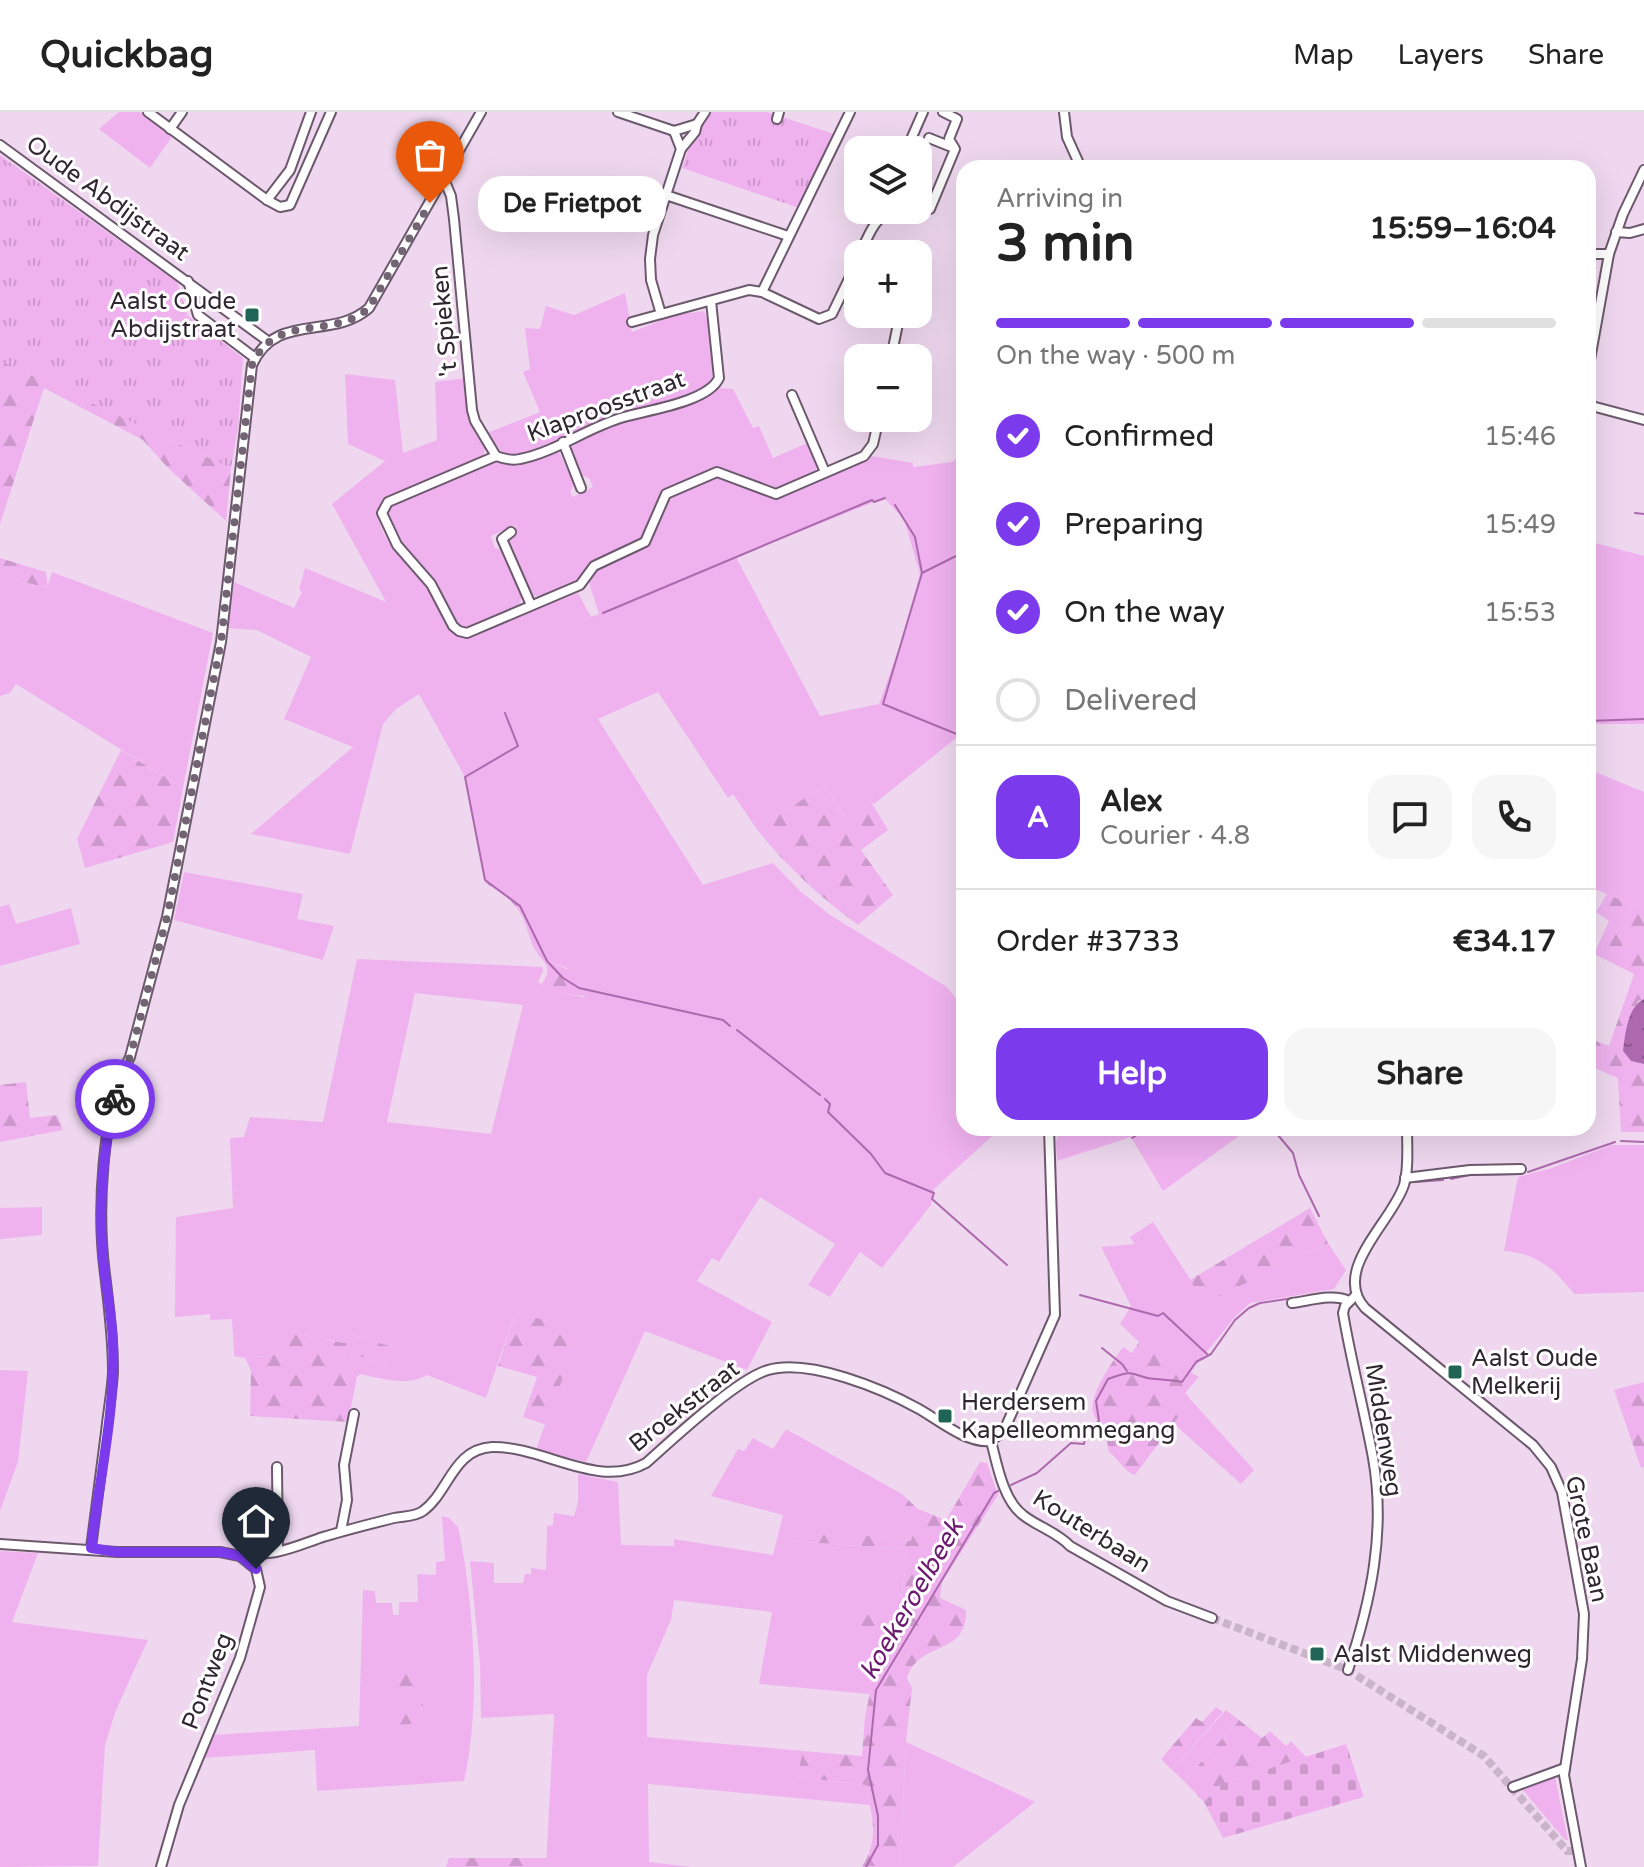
<!DOCTYPE html>
<meta charset="utf-8">
<style>
body{margin:0;font-family:"Varela Round",sans-serif;background:#f6f6f6;color:#222;height:100vh;display:flex;flex-direction:column;font-size:30px;white-space:nowrap}
*{box-sizing:border-box;margin:0}
p{font-size:26px;color:#767676}
.icon{flex:none;width:44px;height:44px;fill:none;stroke:currentColor;stroke-width:2;stroke-linecap:round;stroke-linejoin:round}
.map{position:relative;flex:1;overflow:hidden}
.details{position:absolute;left:956px;top:48px;width:640px;height:976px;display:flex;flex-direction:column;background:#fff;border-radius:24px;box-shadow:0 8px 32px #0002}
.details>*{flex:none}
.controls{position:absolute;left:844px;top:24px;display:grid;gap:16px}
.controls a{display:grid;place-items:center;width:88px;height:88px;border-radius:16px;background:#fff;box-shadow:0 8px 32px #0002;font-size:40px}
.pin{position:absolute;display:grid;place-items:center;width:68px;height:68px;color:#fff;margin:-82px -34px;border-radius:50% 50% 50% 0;rotate:-45deg;box-shadow:0 0 8px #0007}
.pin .icon{rotate:45deg}
.courier{position:absolute;display:grid;place-items:center;width:80px;height:80px;margin:-40px;border:6px solid #7c3aed;border-radius:50%;background:#fff;color:#222;box-shadow:0 2px 10px #0007}
.bubble{position:absolute;height:56px;border-radius:24px;background:#fff;box-shadow:0 8px 32px #0002;font-size:26px;font-weight:700;line-height:56px;text-align:center}
.head em{font-style:normal;font-weight:700}
.head div{display:flex;flex-direction:column-reverse}
.head{display:flex;align-items:center;justify-content:space-between;height:136px;padding:0 40px}
h1{font-size:52px;font-weight:700;line-height:60px}
.bar{display:grid;grid-template-columns:repeat(4,1fr);gap:12px 8px;align-content:center;height:96px;padding:0 40px}
.bar i{height:10px;border-radius:6px;background:#e0e0e0}
.bar .current{background:#7c3aed}
.bar p{grid-column:span 4}
.line{display:flex;align-items:center;gap:20px;padding:0 40px;border-top:2px solid #e0e0e0}
.line div{flex:1}
.round{display:grid;place-items:center;flex:none;width:84px;height:84px;border-radius:24px;background:#f6f6f6}
ol{padding:0 40px;list-style:none}
li{display:flex;align-items:center;gap:24px;height:88px}
li p{margin-inline-start:auto}
li .icon{padding:8px;border-radius:50%;background:#7c3aed;color:#fff;stroke-width:4}
li:last-child{color:#767676}
li i{width:44px;height:44px;border:4px solid #e0e0e0;border-radius:50%}
.action{display:flex;gap:16px;margin-top:auto;padding:16px 40px}
.action a{flex:1;height:92px;border-radius:24px;background:#7c3aed;color:#fff;font-size:32px;font-weight:700;line-height:92px;text-align:center}
.action a+a{background:#f6f6f6;color:#222}
header{display:flex;align-items:center;gap:48px;box-sizing:border-box;height:112px;padding:0 40px;background:#fff;border-bottom:2px solid #e0e0e0}
header strong{font-size:38px}
nav{display:flex;gap:44px;margin-inline-start:auto;font-size:28px}
.map>svg:first-child{display:block}
.grass{fill:#efb2ef;fill-rule:evenodd}
.forest{fill:url(#forest-firs)}
.cemetery{fill:url(#cemetery-stones)}
.park{fill:url(#park-tufts)}
.water{fill:url(#water-ripples)}
.lines{fill:none;stroke-linecap:round;stroke-linejoin:round}
.stream{stroke:#ac69ad;stroke-width:2}
.minor-tunnel{stroke:#c9b4c9;stroke-width:8;stroke-dasharray:8 4;stroke-linecap:butt}
.minor-casing{stroke:#6d596d;stroke-width:12}
.minor{stroke:#fff;stroke-width:8}
.done{stroke:#726472;stroke-width:8;stroke-dasharray:0 14.4}
.route{stroke:#7c3aed;stroke-width:10}
.poi-dot{fill:#1f6455;stroke:#fff;stroke-width:3}
.labels{text-anchor:middle;stroke-width:6;stroke-linejoin:round;paint-order:stroke}
.street-label{font-size:24px;fill:#2f262f;stroke:#fff}
.poi-label{font-size:24px;fill:#2f262f;stroke:#fff;text-anchor:start}
.water-label{font-size:26px;font-style:italic;fill:#6c1970;stroke:#fff}
</style>
<header>
<strong>Quickbag</strong>
<nav><a>Map</a><a>Layers</a><a>Share</a></nav>
</header>
<div class="map">
<svg width="1644" height="1755" viewBox="0 0 1644 1755">
<defs>
<pattern id="forest-firs" width="22" height="20" patternUnits="userSpaceOnUse" patternTransform="scale(2)"><rect width="22" height="20" fill="#efb2ef"/><path d="M5 1l3.5 6h-7zM16 11l3.5 6h-7z" fill="#cd99cd"/></pattern>
<pattern id="cemetery-stones" width="16" height="16" patternUnits="userSpaceOnUse" patternTransform="scale(2)"><rect width="16" height="16" fill="#efb2ef"/><path d="M2 7V4a2 2 0 0 1 4 0v3zM10 15v-3a2 2 0 0 1 4 0v3z" fill="#cd99cd"/></pattern>
<pattern id="park-tufts" width="24" height="20" patternUnits="userSpaceOnUse" patternTransform="scale(2)"><rect width="24" height="20" fill="#efb2ef"/><path d="M3 7l-1-3M5 7V3M7 7l1-3M15 17l-1-3M17 17v-4M19 17l1-3" fill="none" stroke="#cd99cd"/></pattern>
<pattern id="water-ripples" width="26" height="14" patternUnits="userSpaceOnUse" patternTransform="scale(2)"><rect width="26" height="14" fill="#ac69ad"/><path d="M2 4q2-2 4 0t4 0M15 11q2-2 4 0t4 0" fill="none" stroke="#8c568d"/></pattern>
</defs>
<rect width="100%" height="100%" fill="#efd8ef"/>
<!-- grass -->
<g class="grass">
<polygon points="119,0 140,0 173,23 150,56 99,17"/>
<path d="M625,181L632,220L674,203L704,199C712,221 716,246 712,269L702,276L660,294L631,298L551,331L511,345L504,342L487,321L540,300L523,260L530,257L525,216L540,217L546,194L574,203Z"/>
<path d="M345,262L395,268L403,341L437,328L435,270L466,266L470,304L486,335L482,347L390,384C383,391 378,396 379,406C381,431 419,463 434,483C445,498 447,513 462,525L578,481L591,505L599,502L590,474V465L598,456L647,433L667,388L717,366L777,386L871,344L913,351V355L952,350L964,341L963,629L956,626L874,692L870,689L845,705L825,674L756,716L733,682L728,686L658,580L598,607L703,773L773,751L800,779L830,803L947,875L964,897V1016H1001L934,1077L931,1093L882,1156L860,1140L830,1185L808,1173L835,1132L760,1085L719,1150L712,1146L697,1169L772,1210L747,1258L645,1219L586,1350L536,1338L578,1217L515,1201L486,1286L427,1263C409,1275 379,1266 360,1262L357,1265L341,1258L346,1239L388,1254L393,1235L352,1223L345,1231L287,1220L281,1242L245,1246L234,1244L232,1207L210,1208V1202L175,1205L176,1105L233,1096L230,1026L244,1025L250,1005L323,1010L357,847L542,855L543,859L538,870L542,872L570,883L585,885L567,856L547,849L535,833L520,794L485,768L465,665L419,582L396,597L383,612L350,742L251,722L353,635L284,607L311,545L257,518L227,516L234,470L294,496L302,480L299,477L305,456L386,490L332,392L385,349L348,332ZM884,386L904,407L920,462L900,533L879,592L820,604L736,445ZM415,881L523,893L491,1022L387,1010Z"/>
<path d="M720,276L733,277L753,316L759,314L773,346L807,331L818,353L815,361L778,378L765,375L727,360L668,378L644,424L635,432L593,451L581,468L542,485L531,483L508,429L517,420L515,413L491,424L495,436L501,438L522,483L519,495L469,517L455,510L443,483L398,430L387,403L391,393C409,383 479,351 498,350C504,349 510,353 517,351C532,349 544,340 559,340L574,372L570,380L573,385L593,375L589,366L581,363L572,343V335C609,303 676,304 720,276Z"/>
<polygon points="1588,429 1644,444 1644,612 1595,612 1588,615"/>
<polygon points="52,460 213,521 183,676 16,572 10,581 0,584 0,464 47,476"/>
<polygon points="1588,657 1644,680 1644,798 1588,774"/>
<polygon points="184,760 303,782 297,807 334,814 323,848 174,808"/>
<polygon points="9,792 16,812 71,796 80,832 0,854 0,795"/>
<polygon points="1059,1016 1127,1016 1131,1025 1147,1016 1250,1016 1163,1079 1131,1025 1057,1049 1056,1030"/>
<path d="M1611,1033H1644V1180L1574,1182C1555,1157 1536,1141 1504,1139L1518,1065L1552,1056Z"/>
<polygon points="42,1095 42,1123 0,1127 0,1096"/>
<polygon points="1153,1110 1205,1190 1328,1131 1346,1158 1334,1177 1250,1191 1234,1206 1190,1261 1139,1230 1120,1212 1131,1194 1101,1135 1135,1132 1130,1125"/>
<polygon points="0,1258 28,1259 18,1350 0,1399"/>
<polygon points="1191,1288 1254,1358 1241,1372 1173,1311"/>
<polygon points="786,1317 902,1382 896,1390 918,1407 912,1429 791,1416 788,1429 908,1437 901,1486 917,1492 912,1509 862,1503 895,1526 869,1582 759,1572 772,1500 674,1488 671,1508 647,1563 647,1625 803,1639 797,1665 866,1673 870,1693 648,1672 649,1750 691,1755 546,1755 554,1602 481,1606 480,1551 470,1449 494,1451 494,1471 523,1471 525,1462 531,1462 531,1456 546,1458 547,1414 553,1413 554,1401 574,1404 578,1390 578,1362 618,1370 621,1433 674,1434 674,1427 773,1443 783,1403 711,1384 738,1337 744,1339 753,1326 773,1337"/>
<path d="M442,1404L449,1406L458,1415C474,1487 481,1597 464,1669L317,1679L315,1638L204,1646L213,1623L359,1614L363,1478L375,1479L376,1491H392L393,1503H399V1490H418L417,1462L436,1463V1450L445,1449Z"/>
<polygon points="0,1439 38,1441 12,1510 148,1528 116,1598 105,1633 98,1754 0,1755"/>
<polygon points="1226,1598 1239,1608 1184,1669 1172,1658"/>
<polygon points="906,1630 1035,1690 953,1755 900,1755"/>
<polygon points="1555,1665 1568,1728 1565,1728 1522,1677"/>
</g>
<!-- forest -->
<g class="forest">
<polygon points="0,94 171,328 231,356 226,409 168,356 143,328 44,276 0,412"/>
<polygon points="0,446 46,460 48,476 0,464"/>
<polygon points="121,638 183,676 173,730 85,756 77,727"/>
<path d="M825,674L844,704L870,688L888,718L861,738L893,783L858,813C819,784 786,754 756,716Z"/>
<path d="M485,768L520,794L535,833L547,849L592,867L596,879C577,889 561,880 542,872C555,852 542,852 533,834C528,823 526,809 519,799C511,786 497,779 485,771Z"/>
<polygon points="1607,782 1644,798 1644,887 1638,889 1631,905 1623,939 1631,949 1644,952 1644,1020 1621,1020 1618,966 1588,953 1588,926 1609,934 1634,862 1594,842 1609,809 1596,800"/>
<polygon points="26,970 30,1006 57,1003 63,1018 0,1030 0,973"/>
<polygon points="1310,1096 1328,1131 1205,1191 1190,1168"/>
<polygon points="515,1201 579,1216 547,1313 523,1305 537,1265 498,1254"/>
<polygon points="284,1219 344,1231 352,1223 393,1235 396,1240 389,1254 346,1240 341,1258 357,1265 348,1310 250,1304 251,1258 245,1246 281,1242"/>
<path d="M1139,1230L1199,1265L1185,1281L1191,1288L1135,1363C1123,1359 1119,1347 1109,1340C1107,1333 1107,1322 1104,1314C1099,1304 1101,1315 1095,1305C1084,1288 1113,1249 1123,1235L1132,1241Z"/>
<polygon points="1644,1270 1644,1355 1641,1356 1614,1278"/>
<path d="M980,1350L987,1351L998,1383L942,1470L940,1486L966,1498C968,1545 918,1528 907,1566L912,1576L906,1630L900,1755H862C880,1726 872,1705 866,1673L797,1665L803,1639L862,1644L865,1604L871,1576L895,1526L859,1520L862,1502L912,1508L917,1492L901,1487L908,1437L788,1429L791,1415L911,1429L918,1407L896,1390L902,1382L918,1397L946,1408Z"/>
<polygon points="420,1541 424,1611 392,1613 393,1543"/>
<polygon points="1216,1595 1223,1600 1172,1658 1161,1647 1196,1606 1202,1610"/>
<polygon points="1239,1608 1262,1626 1270,1619 1286,1634 1291,1629 1306,1645 1221,1672 1204,1690 1184,1669"/>
<polygon points="449,1746 547,1746 546,1755 446,1755"/>
</g>
<!-- cemetery -->
<polygon class="cemetery" points="1346,1632 1364,1685 1223,1726 1204,1690 1221,1672"/>
<!-- park -->
<g class="park">
<polygon points="711,0 767,0 834,22 799,96 682,56 688,38"/>
<polygon points="0,43 177,170 188,204 243,246 238,316 231,356 0,249"/>
</g>
<!-- water -->
<path class="water" d="M1644,887V952L1631,949L1623,939C1625,922 1628,894 1644,887Z"/>
<g class="lines">
<!-- stream -->
<g class="stream">
<polyline points="895,393 915,425 922,461 964,440"/>
<polyline points="1635,401 1644,402"/>
<polyline points="922,461 883,592 964,625"/>
<polyline points="603,501 872,388 874,390 885,386"/>
<polyline points="505,601 518,634 465,665 485,768 520,794 547,849 563,866 579,876 723,908 730,914"/>
<polyline points="1588,609 1644,607"/>
<polyline points="737,918 820,983"/>
<polyline points="825,987 830,992 828,1000 871,1042 885,1061 934,1081 932,1087 1007,1153"/>
<polyline points="1272,1016 1293,1041 1299,1063 1319,1104"/>
<polyline points="1132,1026 1148,1016"/>
<polyline points="1621,1029 1644,1030"/>
<polyline points="1528,1060 1615,1030"/>
<polyline points="1451,1067 1469,1063 1520,1062"/>
<polyline points="1415,1070 1443,1068"/>
<polyline points="1080,1183 1158,1204 1163,1201 1207,1242"/>
<polyline points="1102,1236 1122,1252 1127,1259"/>
<path d="M1011,1373L1037,1361L1071,1331L1084,1332L1086,1320L1099,1309L1096,1289L1108,1267C1140,1255 1129,1265 1155,1267C1164,1268 1172,1268 1182,1270L1196,1250L1211,1242L1235,1208L1249,1196L1260,1191L1314,1183"/>
<polyline points="866,1755 878,1733 878,1704 868,1658 876,1578 994,1381 998,1379"/>
</g>
<!-- minor-tunnel -->
<polyline class="minor-tunnel" points="1212,1506 1348,1558 1484,1644 1567,1739 1578,1739"/>
<defs>
<g id="minor">
<polyline points="148,0 267,88 280,95 290,93 331,0"/>
<polyline points="618,0 674,19"/>
<polyline points="1064,0 1067,25 1081,56"/>
<polyline points="777,7 779,0"/>
<polyline points="170,17 182,0"/>
<polyline points="674,19 697,12 705,0"/>
<polyline points="912,25 923,0"/>
<polyline points="929,26 954,36"/>
<polyline points="0,33 269,230"/>
<polyline points="681,37 695,20 697,12"/>
<polyline points="444,67 451,84 454,107 472,298 475,309 496,344"/>
<polyline points="666,83 788,124"/>
<polyline points="267,88 290,58 311,0"/>
<polyline points="1616,120 1630,121 1644,117"/>
<path d="M860,142C881,94 881,102 930,97L955,37L949,27L957,7L943,0"/>
<polyline points="1588,142 1609,142"/>
<polyline points="188,169 198,203 255,246"/>
<polyline points="762,180 850,0"/>
<path d="M711,189L719,266C708,290 648,298 624,305C588,315 556,340 520,347C511,349 504,347 496,344L388,390L382,401L397,433L431,472L453,514L459,519L467,521L580,473L594,454L645,430L666,382L717,360L776,382L864,344L873,332L879,306"/>
<polyline points="661,202 651,168 650,147 653,123 681,37 674,19"/>
<polyline points="632,210 749,178 762,180 819,207 832,202 858,148"/>
<polyline points="891,246 900,202"/>
<polyline points="1588,259 1609,142 1623,102 1644,58"/>
<polyline points="792,283 825,360"/>
<polyline points="1588,293 1644,308"/>
<polyline points="563,330 581,376"/>
<polyline points="511,420 502,427 531,493"/>
<path d="M1407,1016C1407,1034 1409,1056 1404,1073C1392,1110 1331,1158 1365,1196L1533,1333L1551,1355L1562,1380L1584,1502L1582,1547L1564,1663L1581,1755"/>
<polyline points="1405,1066 1470,1058 1521,1057"/>
<path d="M1292,1191C1309,1189 1333,1181 1349,1189"/>
<polyline points="991,1329 1001,1321 1006,1314 1055,1203 1049,1016"/>
<path d="M991,1329C997,1352 1003,1388 1023,1403C1038,1415 1057,1420 1070,1434L1167,1489L1212,1506"/>
<polyline points="277,1355 278,1439"/>
<polyline points="341,1419 347,1388 344,1353 354,1302"/>
<polyline points="0,1432 117,1440 220,1440 240,1444 256,1457 260,1475 240,1546 179,1693 161,1755"/>
<path d="M91,1436C96,1397 101,1359 106,1320C108,1300 112,1280 113,1260C113,1225 109,1196 105,1162C97,1102 101,999 130,945L167,805L221,530L252,253C276,199 332,229 369,196L481,0"/>
<path d="M248,1449C258,1440 264,1442 276,1440C292,1437 308,1430 323,1425C346,1418 370,1412 394,1406C403,1404 415,1405 423,1399C449,1380 453,1337 492,1335C544,1334 597,1378 646,1351C673,1327 737,1267 768,1258C809,1246 883,1277 919,1297C940,1309 967,1332 991,1329"/>
<path d="M1348,1558C1371,1489 1386,1419 1373,1346C1364,1297 1351,1249 1343,1201L1345,1194L1356,1183"/>
<polyline points="1513,1675 1565,1656"/>
</g>
</defs>
<!-- minor casing -->
<use href="#minor" class="minor-casing"/>
<!-- minor -->
<use href="#minor" class="minor"/>
</g>
<g class="lines">
<!-- done -->
<path class="done" d="M115,987L123,959L130,945L167,805L221,530L252,253C276,199 332,229 369,196L430,91"/>
<!-- route -->
<path class="route" d="M115,987C102,1041 97,1108 105,1163C108,1185 112,1207 113,1230C116,1295 99,1370 91,1436L117,1440H220L240,1444L256,1457"/>
</g>
<!-- markers -->
<g class="poi-dot">
<rect x="244" y="195" width="16" height="16" rx="4"/>
<rect x="1447" y="1252" width="16" height="16" rx="4"/>
<rect x="937" y="1296" width="16" height="16" rx="4"/>
<rect x="1309" y="1534" width="16" height="16" rx="4"/>
</g>
<g class="labels">
<!-- street labels -->
<g class="street-label">
<text transform="translate(108 86) rotate(36)" y="8">Oude Abdijstraat</text>
<text transform="translate(444 209) rotate(-95)" y="8">'t Spieken</text>
<text transform="translate(606 294) rotate(-20)" y="8">Klaproosstraat</text>
<text transform="translate(684 1294) rotate(-38)" y="8">Broekstraat</text>
<text transform="translate(1384 1318) rotate(81)" y="8">Middenweg</text>
<text transform="translate(1092 1419) rotate(32)" y="8">Kouterbaan</text>
<text transform="translate(1587 1427) rotate(78)" y="8">Grote Baan</text>
<text transform="translate(207 1569) rotate(-69)" y="8">Pontweg</text>
</g>
<!-- poi labels -->
<g class="poi-label">
<text x="236" y="197" text-anchor="end">Aalst Oude<tspan x="236" dy="28">Abdijstraat</tspan></text>
<text x="1471" y="1254">Aalst Oude<tspan x="1471" dy="28">Melkerij</tspan></text>
<text x="961" y="1298">Herdersem<tspan x="961" dy="28">Kapelleommegang</tspan></text>
<text x="1333" y="1550">Aalst Middenweg</text>
</g>
<!-- water labels -->
<g class="water-label">
<text transform="translate(911 1487) rotate(-60)" y="9">koekeroelbeek</text>
</g>
</g>
</svg>
<div class="controls">
<a><svg class="icon" aria-label="layers" viewBox="0 0 24 24"><path d="M12 4l9 5-9 5-9-5zM3 14l9 5 9-5"/></svg></a>
<a>+</a>
<a>−</a>
</div>
<div class="pin" style="left:430px;top:91px;background:#ea580c"><svg class="icon" aria-label="bag" viewBox="0 0 24 24"><path d="M5 8h14l-1 12H6zM9 8a3 3 0 0 1 6 0"/></svg></div>
<div class="pin" style="left:256px;top:1457px;background:#1f2937"><svg class="icon" aria-label="home" viewBox="0 0 24 24"><path d="M3 11l9-7 9 7M6 9v11h12V9"/></svg></div>
<div class="courier" style="left:115px;top:987px"><svg class="icon" aria-label="bike" viewBox="0 0 24 24"><circle cx="6" cy="16" r="4"/><circle cx="18" cy="16" r="4"/><path d="M6 16l4-8h5l3 8M10 8l3 8H6M13 5h3"/></svg></div>
<div class="bubble" style="left:478px;top:64px;width:188px">De Frietpot</div>
<section class="details">
<div class="head"><div><h1>3 min</h1><p>Arriving in</p></div><em>15:59–16:04</em></div>
<div class="bar"><i class="current"></i><i class="current"></i><i class="current"></i><i></i><p>On the way · 500 m</p></div>
<ol>
<li><svg class="icon" aria-label="check" viewBox="0 0 24 24"><path d="M5 12l5 5 9-10"/></svg>Confirmed<p>15:46</p></li>
<li><svg class="icon" aria-label="check" viewBox="0 0 24 24"><path d="M5 12l5 5 9-10"/></svg>Preparing<p>15:49</p></li>
<li><svg class="icon" aria-label="check" viewBox="0 0 24 24"><path d="M5 12l5 5 9-10"/></svg>On the way<p>15:53</p></li>
<li><i></i>Delivered</li>
</ol>
<div class="line" style="height:144px"><b class="round" style="background:#7c3aed;color:#fff">A</b><div><b>Alex</b><p>Courier · 4.8</p></div><a class="round"><svg class="icon" aria-label="chat" viewBox="0 0 24 24"><path d="M4 5h16v11H9l-5 4z"/></svg></a><a class="round"><svg class="icon" aria-label="phone" viewBox="0 0 24 24"><path d="M5 4h4l2 5-3 2q2 4 5 5l2-3 5 2v4C11 20 4 13 5 4z"/></svg></a></div>
<div class="line" style="height:104px"><div>Order #3733</div><b>€34.17</b></div>
<div class="action"><a>Help</a><a>Share</a></div>
</section>
</div>
